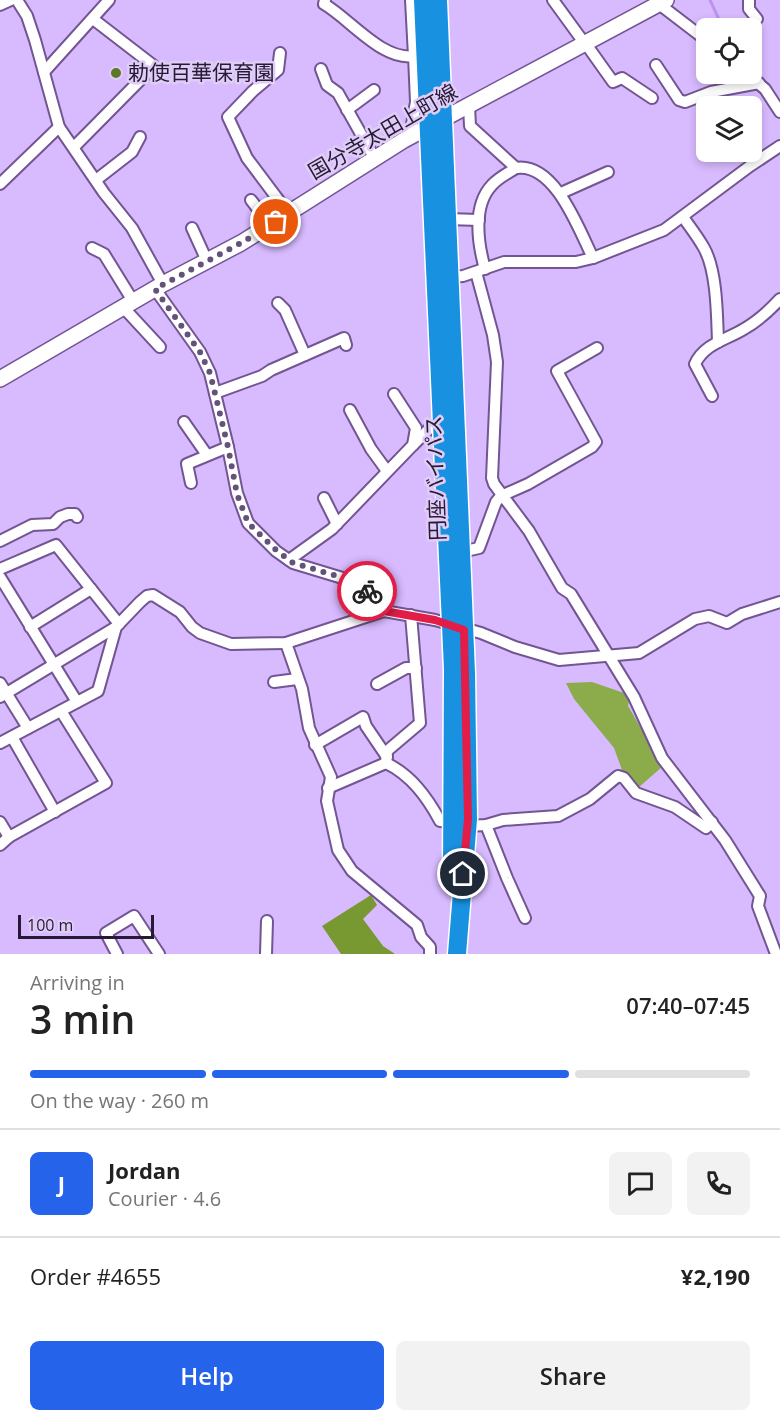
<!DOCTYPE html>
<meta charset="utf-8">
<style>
body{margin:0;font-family:"Open Sans","Noto Sans JP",sans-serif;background:#f2f2f2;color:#222;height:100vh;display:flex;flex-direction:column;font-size:22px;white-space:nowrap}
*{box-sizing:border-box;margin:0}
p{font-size:20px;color:#767676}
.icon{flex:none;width:33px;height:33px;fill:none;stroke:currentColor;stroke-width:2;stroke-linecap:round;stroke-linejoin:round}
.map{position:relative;height:954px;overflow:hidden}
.details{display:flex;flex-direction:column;background:#fff;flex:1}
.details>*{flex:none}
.buttons{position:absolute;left:696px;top:18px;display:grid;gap:12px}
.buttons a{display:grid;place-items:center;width:66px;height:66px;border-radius:9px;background:#fff;box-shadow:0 3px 9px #0003;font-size:30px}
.scale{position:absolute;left:18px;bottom:15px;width:136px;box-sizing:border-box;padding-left:6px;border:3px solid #261a34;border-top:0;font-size:16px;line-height:21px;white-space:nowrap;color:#261a34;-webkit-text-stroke:4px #dfcdf7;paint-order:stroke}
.pin{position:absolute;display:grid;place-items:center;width:51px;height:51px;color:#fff;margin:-26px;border:3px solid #fff;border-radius:50%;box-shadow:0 2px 6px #0007}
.courier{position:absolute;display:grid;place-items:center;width:60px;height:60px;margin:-30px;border:4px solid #e11d48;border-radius:50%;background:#fff;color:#222;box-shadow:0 2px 8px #0007}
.summary em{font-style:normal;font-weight:600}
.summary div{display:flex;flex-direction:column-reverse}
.summary{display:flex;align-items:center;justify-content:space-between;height:102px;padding:0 30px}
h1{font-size:39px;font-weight:600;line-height:45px}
.bar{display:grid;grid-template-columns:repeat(4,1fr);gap:9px 6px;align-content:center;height:72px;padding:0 30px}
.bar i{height:8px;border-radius:4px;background:#e0e0e0}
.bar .active{background:#2563eb}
.bar p{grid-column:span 4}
.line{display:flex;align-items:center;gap:15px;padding:0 30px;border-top:2px solid #e0e0e0}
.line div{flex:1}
.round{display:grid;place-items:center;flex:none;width:63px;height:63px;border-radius:9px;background:#f2f2f2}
.primary-button{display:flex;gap:12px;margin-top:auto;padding:12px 30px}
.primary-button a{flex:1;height:69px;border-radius:9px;background:#2563eb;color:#fff;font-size:24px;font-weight:600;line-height:69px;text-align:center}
.primary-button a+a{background:#f2f2f2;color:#222}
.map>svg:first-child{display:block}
.green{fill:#8cac4c}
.forest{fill:#789831}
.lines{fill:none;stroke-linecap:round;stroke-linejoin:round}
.stream{stroke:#bd93ee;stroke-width:3}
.street-casing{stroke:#725592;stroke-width:14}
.secondary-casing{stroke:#725592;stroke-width:18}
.highway-casing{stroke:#fff;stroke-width:21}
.street{stroke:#fff;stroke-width:10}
.secondary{stroke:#fff;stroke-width:15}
.highway{stroke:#1891e0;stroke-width:18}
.done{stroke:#64527b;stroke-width:6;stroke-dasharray:0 10.8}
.route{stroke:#e11d48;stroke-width:8}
.poi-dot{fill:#5d7628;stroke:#dfcdf7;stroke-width:2}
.labels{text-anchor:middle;stroke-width:5;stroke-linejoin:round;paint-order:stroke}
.poi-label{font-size:21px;fill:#261a34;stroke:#dfcdf7;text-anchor:start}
.street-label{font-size:21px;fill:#261a34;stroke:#dfcdf7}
</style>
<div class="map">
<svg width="780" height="954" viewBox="0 0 780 954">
<rect width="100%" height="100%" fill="#d8bafe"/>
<!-- green -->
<polygon class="green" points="592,682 630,695 628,706 663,766 638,788 622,770 614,748 574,699 566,683"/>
<!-- forest -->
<polygon class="forest" points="371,895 377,905 363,919 383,946 395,954 341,954 322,926"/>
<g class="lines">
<!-- stream -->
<g class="stream">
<polyline points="710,0 723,28"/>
<polyline points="752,66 768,85"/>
</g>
<defs>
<g id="street">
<polyline points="17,0 27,16 35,40 59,127 104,193 132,228 163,284"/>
<path d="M325,0L324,4C350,19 382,61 414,56L416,102L412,124L413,136"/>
<polyline points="411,0 414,56"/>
<polyline points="553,0 585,44"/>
<polyline points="749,0 749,9 757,19"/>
<polyline points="659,4 706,40"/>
<polyline points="0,5 11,0"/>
<polyline points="586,44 613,82 622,78 652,98"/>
<polyline points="280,53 278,70 253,91 228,117 247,158 289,214"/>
<polyline points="656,65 679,100 685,102 711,92 759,83"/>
<polyline points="321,69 327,85 338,93 375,159"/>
<polyline points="44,72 109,0"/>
<polyline points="747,74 765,89 780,112"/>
<path d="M469,106L470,126L516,168C555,162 579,230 593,258"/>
<polyline points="347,110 374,90"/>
<polyline points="74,147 154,66 93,19"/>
<polyline points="96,180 132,152 140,137"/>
<polyline points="0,184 59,127"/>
<polyline points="561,193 608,172"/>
<polyline points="251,200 270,225"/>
<path d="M683,217C690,227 698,237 704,248C717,271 717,315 718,342"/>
<polyline points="447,219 479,220"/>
<polyline points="192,228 207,261"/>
<polyline points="92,248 104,254 133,301"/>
<path d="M485,269C478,244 472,206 492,185C498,178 508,173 516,168"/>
<polyline points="476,272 493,335 497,362 492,478 494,484 529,531 562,588 571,594 634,697 662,758 725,840 760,896 758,906 776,954"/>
<polyline points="450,277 463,276 504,262 576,262 593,258 664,230 750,166 780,146"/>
<polyline points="155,289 200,352 210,373 228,447 237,493 248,523 276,551 293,563 359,583 384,611"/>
<polyline points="278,303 285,310 305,355"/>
<polyline points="123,307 160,347"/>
<polyline points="215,393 262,376 271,370 344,338 346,345"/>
<path d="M712,396L695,364C704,344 726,340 744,329C758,321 769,311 780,299"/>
<polyline points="350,410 371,449 387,471"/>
<polyline points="184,422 207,455"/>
<polyline points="413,445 432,426 443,425"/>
<polyline points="191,483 187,464 228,447"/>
<polyline points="324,498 337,524"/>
<polyline points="0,541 32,525 53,524 60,517 68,514 75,514 77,517"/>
<polyline points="461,552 479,548 496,502 501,496 528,484 592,447 596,442 557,371 597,348"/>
<polyline points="289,560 332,529 413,445 416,428 394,394"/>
<polyline points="0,569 56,545 119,624"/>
<polyline points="0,577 77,702"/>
<polyline points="30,627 91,589"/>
<polyline points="286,643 302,689 309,728 331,777 327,801 338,850 352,871 417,925 421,937 430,947 430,954"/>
<polyline points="274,682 297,679"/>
<polyline points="0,683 28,728"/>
<polyline points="377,684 406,668 416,668"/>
<polyline points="0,697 116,627"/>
<polyline points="12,737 55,812"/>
<polyline points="0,743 98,691 116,627 140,602 147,596 153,595 180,612 192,627 200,633 231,644 286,643 384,611 435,620 481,633 515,647 559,660 639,653 695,619 709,616 727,623 742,614 780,602"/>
<polyline points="315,745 363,717 366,726 387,757"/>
<path d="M386,763C411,775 427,797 440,821L453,822"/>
<polyline points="328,788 386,763 387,751 420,723 411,615"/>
<polyline points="0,822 9,837"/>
<polyline points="486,825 507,878 525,918"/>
<polyline points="467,826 486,825 503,820 558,816 590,799 618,776 624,778 636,793 675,807 706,828 712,822"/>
<polyline points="0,845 9,837 106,783 61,711"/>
<polyline points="117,954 106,933 134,916 159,954"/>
<polyline points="266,954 267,921"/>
</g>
<polyline id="secondary" points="0,379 163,284 241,243 404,140 666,0"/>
<g id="highway">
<polyline points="423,0 453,669 452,877"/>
<polyline points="438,0 466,673 468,819 457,954"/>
</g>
</defs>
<!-- street casing -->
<use href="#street" class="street-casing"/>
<!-- secondary casing -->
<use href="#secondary" class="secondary-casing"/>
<!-- highway casing -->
<use href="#highway" class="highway-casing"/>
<!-- street -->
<use href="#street" class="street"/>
<!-- secondary -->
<use href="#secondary" class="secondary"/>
<!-- highway -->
<use href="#highway" class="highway"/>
</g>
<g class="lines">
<!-- done -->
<polyline class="done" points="276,222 241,243 155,289 200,352 210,373 228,447 237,494 248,523 276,550 293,563 351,580 358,583 367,591"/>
<!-- route -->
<polyline class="route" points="367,591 384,611 435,620 464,630 468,819 463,874"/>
</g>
<!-- markers -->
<circle class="poi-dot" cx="116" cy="73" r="6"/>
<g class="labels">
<!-- poi labels -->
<g class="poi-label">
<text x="128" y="80">勅使百華保育園</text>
</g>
<!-- street labels -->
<g class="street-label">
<text transform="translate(383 132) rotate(-30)" y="7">国分寺太田上町線</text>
<text transform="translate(436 478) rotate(-92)" y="7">円座バイパス</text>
</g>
</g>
</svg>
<div class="buttons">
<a><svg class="icon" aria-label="locate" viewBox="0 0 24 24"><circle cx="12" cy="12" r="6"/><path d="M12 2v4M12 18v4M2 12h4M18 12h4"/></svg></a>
<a><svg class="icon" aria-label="layers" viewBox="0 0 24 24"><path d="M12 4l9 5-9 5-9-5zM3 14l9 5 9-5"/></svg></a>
</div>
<div class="scale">100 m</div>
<div class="pin" style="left:276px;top:222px;background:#ea580c"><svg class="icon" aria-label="bag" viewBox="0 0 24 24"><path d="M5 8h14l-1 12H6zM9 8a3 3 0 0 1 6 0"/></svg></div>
<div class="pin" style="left:463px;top:874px;background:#1f2937"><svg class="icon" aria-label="home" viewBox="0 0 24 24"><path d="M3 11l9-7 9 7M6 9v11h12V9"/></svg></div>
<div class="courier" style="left:367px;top:591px"><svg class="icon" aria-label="bike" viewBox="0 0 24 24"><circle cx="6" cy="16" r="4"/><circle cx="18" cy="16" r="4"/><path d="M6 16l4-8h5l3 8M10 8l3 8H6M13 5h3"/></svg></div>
</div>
<section class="details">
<div class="summary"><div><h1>3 min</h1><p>Arriving in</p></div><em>07:40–07:45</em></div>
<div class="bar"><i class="active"></i><i class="active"></i><i class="active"></i><i></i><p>On the way · 260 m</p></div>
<div class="line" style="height:108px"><b class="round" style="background:#2563eb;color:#fff">J</b><div><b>Jordan</b><p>Courier · 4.6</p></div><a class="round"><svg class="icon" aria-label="chat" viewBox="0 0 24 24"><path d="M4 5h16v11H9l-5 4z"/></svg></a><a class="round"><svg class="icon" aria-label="phone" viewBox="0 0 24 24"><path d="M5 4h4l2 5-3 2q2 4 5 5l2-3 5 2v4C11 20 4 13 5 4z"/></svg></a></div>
<div class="line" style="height:78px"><div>Order #4655</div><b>¥2,190</b></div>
<div class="primary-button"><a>Help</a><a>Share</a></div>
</section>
